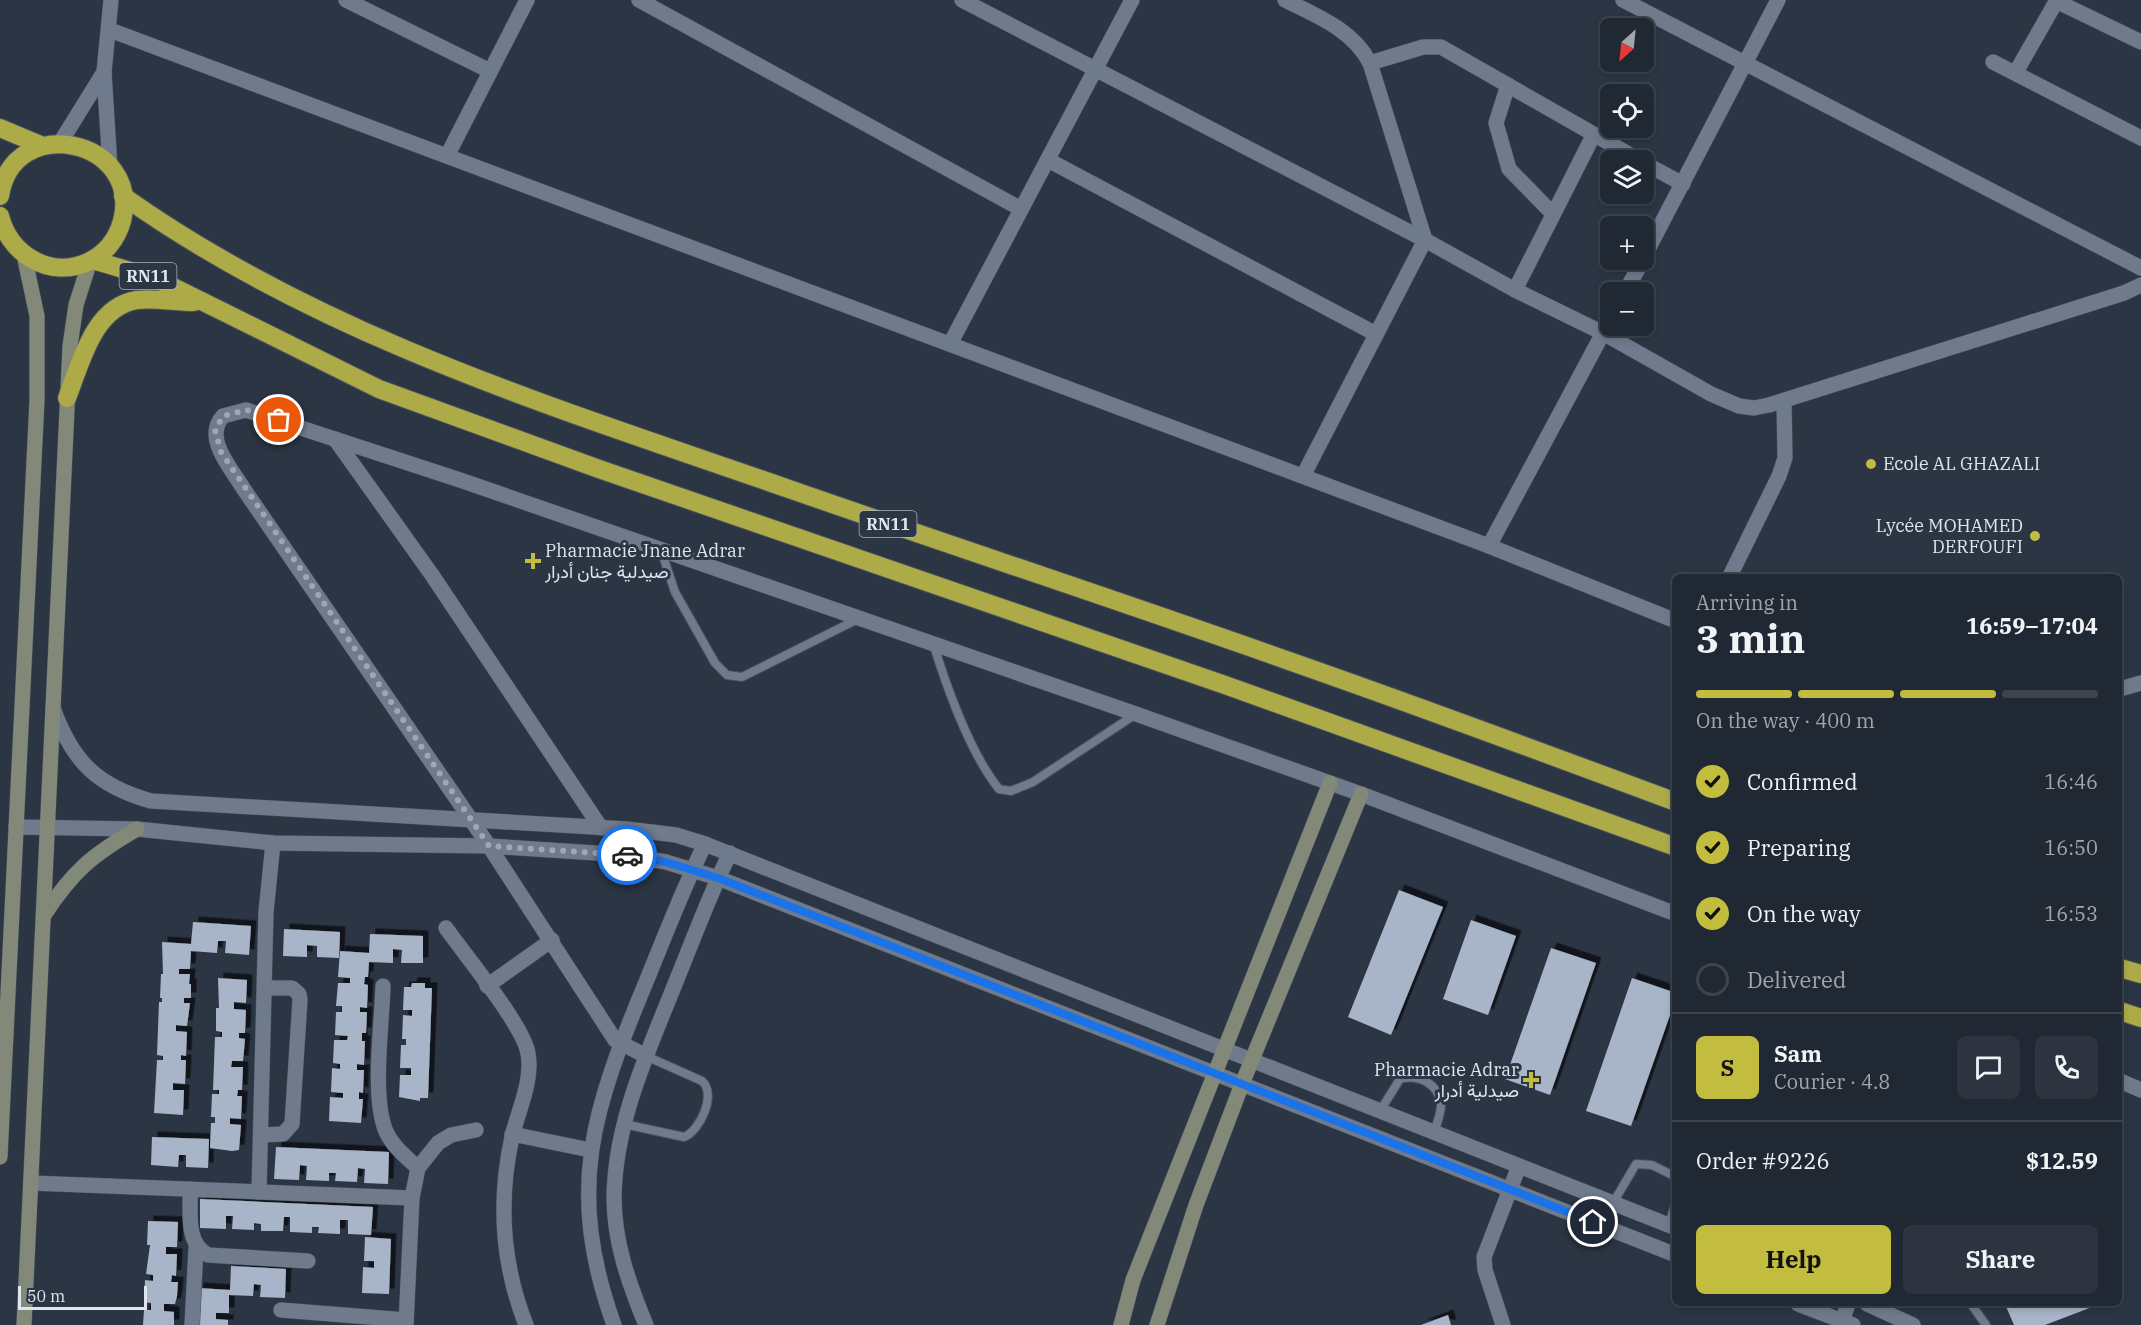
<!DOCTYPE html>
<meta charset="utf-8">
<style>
body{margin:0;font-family:"IBM Plex Serif",Vazirmatn,serif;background:#2d343f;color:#f1f3f6;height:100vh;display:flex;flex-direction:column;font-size:22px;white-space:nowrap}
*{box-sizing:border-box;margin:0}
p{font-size:20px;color:#a2a6ac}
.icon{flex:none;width:33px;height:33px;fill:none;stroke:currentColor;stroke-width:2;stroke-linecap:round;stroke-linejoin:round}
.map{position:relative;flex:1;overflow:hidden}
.details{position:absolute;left:1672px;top:574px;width:450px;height:732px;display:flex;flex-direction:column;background:#202833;border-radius:9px;box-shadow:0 3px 9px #0003,0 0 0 2px #3d444e}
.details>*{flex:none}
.needle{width:39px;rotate:207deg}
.tools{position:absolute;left:1600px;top:18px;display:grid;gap:12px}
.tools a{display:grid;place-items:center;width:54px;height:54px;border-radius:9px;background:#202833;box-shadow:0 3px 9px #0003,0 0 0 2px #3d444e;font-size:30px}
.scale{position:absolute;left:18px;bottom:15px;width:129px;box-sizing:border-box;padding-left:6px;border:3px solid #dee5ef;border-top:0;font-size:16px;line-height:21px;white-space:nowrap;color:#dee5ef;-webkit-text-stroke:4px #2b3544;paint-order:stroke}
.pin{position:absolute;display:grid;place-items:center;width:51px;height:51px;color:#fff;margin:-26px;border:3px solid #fff;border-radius:50%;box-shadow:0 2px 6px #0007}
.courier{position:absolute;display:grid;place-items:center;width:60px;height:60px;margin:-30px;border:4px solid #1a73e8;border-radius:50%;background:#fff;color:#222;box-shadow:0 2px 8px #0007}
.headline em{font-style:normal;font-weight:700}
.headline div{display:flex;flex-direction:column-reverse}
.headline{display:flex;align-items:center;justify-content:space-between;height:102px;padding:0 24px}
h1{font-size:39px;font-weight:700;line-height:45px}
.bar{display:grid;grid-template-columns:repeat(4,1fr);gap:9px 6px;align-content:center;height:72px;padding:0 24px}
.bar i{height:8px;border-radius:4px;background:#3d444e}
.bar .on{background:#c2bd3f}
.bar p{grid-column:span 4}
.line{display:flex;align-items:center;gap:15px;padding:0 24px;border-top:2px solid #3d444e}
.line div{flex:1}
.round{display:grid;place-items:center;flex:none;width:63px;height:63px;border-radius:9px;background:#2d343f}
ol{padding:0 24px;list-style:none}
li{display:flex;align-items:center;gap:18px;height:66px}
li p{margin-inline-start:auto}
li .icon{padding:6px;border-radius:50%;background:#c2bd3f;color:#111;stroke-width:4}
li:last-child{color:#a2a6ac}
li i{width:33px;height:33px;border:3px solid #3d444e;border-radius:50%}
.action{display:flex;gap:12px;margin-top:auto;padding:12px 24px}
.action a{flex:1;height:69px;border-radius:9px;background:#c2bd3f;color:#111;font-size:24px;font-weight:700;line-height:69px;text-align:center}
.action a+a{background:#2d343f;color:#f1f3f6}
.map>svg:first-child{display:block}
.building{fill:#a8b5c8;filter:url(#shadow)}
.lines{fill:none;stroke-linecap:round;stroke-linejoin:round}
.lane-casing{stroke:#48505d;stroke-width:10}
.street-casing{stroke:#48505d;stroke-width:16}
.secondary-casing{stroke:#48505d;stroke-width:16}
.highway-casing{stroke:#48505d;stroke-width:20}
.lane{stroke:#6f7b8c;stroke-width:8}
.street{stroke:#6f7b8c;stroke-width:15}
.secondary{stroke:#828978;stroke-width:15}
.highway{stroke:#adaa48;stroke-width:18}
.done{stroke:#9fa7b3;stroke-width:6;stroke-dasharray:0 10.8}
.route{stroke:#1a73e8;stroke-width:8}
.poi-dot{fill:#c2bd3f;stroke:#2b3544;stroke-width:2}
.labels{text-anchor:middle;stroke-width:6;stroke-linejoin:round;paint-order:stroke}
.shield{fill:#2b3544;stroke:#a8b0bc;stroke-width:1.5}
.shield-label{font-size:16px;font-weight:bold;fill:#dee5ef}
.poi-label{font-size:18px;fill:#dee5ef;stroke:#2b3544;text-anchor:start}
</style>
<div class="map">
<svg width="2141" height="1325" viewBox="0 0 2141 1325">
<defs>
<filter id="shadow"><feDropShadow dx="5.5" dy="-5.5" stdDeviation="0" flood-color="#0009"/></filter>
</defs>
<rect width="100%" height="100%" fill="#2b3544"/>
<!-- building -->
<g class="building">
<polygon points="1399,890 1443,907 1391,1035 1348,1017"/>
<polygon points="1471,920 1516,936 1488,1015 1443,999"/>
<polygon points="193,922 251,926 249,955 225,953 226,941 218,941 217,953 191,951 190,969 179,969 179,974 190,974 189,984 191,984 191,998 184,998 184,1003 190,1003 187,1026 176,1025 176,1031 187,1032 186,1056 181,1055 181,1060 186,1060 185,1084 173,1083 173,1090 184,1090 183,1115 154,1113 157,1060 163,1060 163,1056 157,1055 159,1002 162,1002 162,998 160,998 161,974 163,974 162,942 191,944"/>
<polygon points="284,929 340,932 339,958 317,957 317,946 307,945 307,957 283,956"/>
<polygon points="370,934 423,936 423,963 401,963 402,950 393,949 393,963 369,962 368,977 365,977 364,984 368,985 367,1008 360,1007 360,1012 367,1012 366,1033 362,1033 362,1041 365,1041 364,1065 357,1064 357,1070 364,1070 363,1093 359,1092 359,1099 363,1099 361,1123 329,1121 330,1097 343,1098 343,1093 331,1092 332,1068 340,1069 340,1064 333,1063 334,1040 347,1040 348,1036 335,1035 336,1012 342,1012 342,1006 336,1006 338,983 350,983 350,978 338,977 340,951 369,953"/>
<polygon points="1551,948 1596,963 1550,1095 1505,1079"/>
<polygon points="218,978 247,980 246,1003 234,1002 234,1009 246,1010 245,1033 239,1033 239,1038 245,1039 243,1061 232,1061 231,1067 243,1067 242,1090 238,1090 237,1096 242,1096 241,1119 230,1118 230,1124 241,1125 239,1150 232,1151 210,1148 211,1123 215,1123 215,1117 211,1117 212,1094 219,1094 219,1090 213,1090 215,1037 222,1037 222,1032 216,1031 216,1008 219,1008"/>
<polygon points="1632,978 1676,993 1676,998 1631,1126 1586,1111"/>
<polygon points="412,983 425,983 425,988 432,988 428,1098 420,1098 420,1101 399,1097 400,1075 411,1075 411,1068 400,1068 401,1045 406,1045 406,1039 402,1039 403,1015 412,1016 412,1010 403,1010 404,987 411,987"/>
<polygon points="152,1137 209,1139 208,1168 186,1167 186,1155 179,1155 178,1167 151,1165"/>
<polygon points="276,1147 389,1152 388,1184 364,1183 365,1169 358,1168 357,1182 335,1181 336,1173 329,1173 329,1181 306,1180 307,1166 300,1165 299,1180 274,1179"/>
<polygon points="200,1199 373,1207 371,1235 348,1234 348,1220 340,1220 340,1234 318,1233 319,1227 312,1227 312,1233 290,1232 290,1217 284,1217 283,1231 261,1231 261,1224 254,1223 254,1230 232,1229 233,1216 226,1216 226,1229 200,1228"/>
<polygon points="148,1221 178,1222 177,1247 166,1247 166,1254 177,1254 176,1276 172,1275 171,1282 178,1282 177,1296 175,1304 164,1304 164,1311 174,1312 174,1325 143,1325 144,1310 151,1310 151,1303 144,1302 145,1280 153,1281 153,1275 146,1274 150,1245 147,1245"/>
<polygon points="365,1237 391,1239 389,1294 362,1293 363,1267 374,1268 374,1261 364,1261"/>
<polygon points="231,1266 286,1269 285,1298 260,1297 261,1285 254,1284 253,1296 229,1295 229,1313 216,1313 216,1319 228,1320 228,1325 197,1325 198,1288 230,1290"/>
<polygon points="2005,1304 2100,1304 2045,1325 2014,1325"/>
<polygon points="1448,1315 1451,1325 1421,1325"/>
</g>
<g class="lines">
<defs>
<g id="lane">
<polyline points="661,550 675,592 715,663 727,675 742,677 860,618"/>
<path d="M933,643C947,688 970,753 999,789L1011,791L1033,782L1136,714"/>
<path d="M1380,1111L1400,1079C1418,1074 1439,1083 1441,1105C1441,1113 1437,1124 1434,1132"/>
<path d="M624,1124L684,1137C700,1131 717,1094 702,1081L646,1056"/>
<polyline points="1613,1203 1636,1164 1652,1165 1674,1176 1676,1182"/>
<polyline points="1669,1225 1676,1201"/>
<polyline points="1971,1304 1986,1325"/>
</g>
<g id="street">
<polyline points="346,0 490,71"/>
<polyline points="639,0 1021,209"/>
<polyline points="962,0 1425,240 1515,290 1603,333 1711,394 1739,406 1754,408 1769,405 2124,293 2141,285"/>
<path d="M1285,0C1317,16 1353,30 1370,63L1425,240L1303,476"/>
<polyline points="1623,0 2141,268"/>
<polyline points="2056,1 2141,42"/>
<polyline points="110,30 1489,546 1676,621"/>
<polyline points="1993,62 2141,138"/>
<polyline points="1370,63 1423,47 1441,47 1639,160"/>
<polyline points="2016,72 2057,0"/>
<polyline points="1508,85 1496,123 1509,169 1553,214"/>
<polyline points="60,143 104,72"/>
<polyline points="447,156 527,0"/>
<polyline points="1048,160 1376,334"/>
<polyline points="1644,163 1683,184"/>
<polyline points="110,167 104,72 111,0"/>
<polyline points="1644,257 1778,0"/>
<polyline points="1515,290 1593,136"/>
<polyline points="1625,292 1643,260"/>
<polyline points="950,344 1132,0"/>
<polyline points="335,439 432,575 601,828"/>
<polyline points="1489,546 1611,318"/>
<polyline points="1729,578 1779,476 1785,458 1784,401"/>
<polyline points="2120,689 2141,683"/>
<path d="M53,708C72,761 97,786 151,801L627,829L676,835L705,844L1676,1228"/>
<polyline points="16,827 137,829 273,843 489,846 626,855 666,862 718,878 1676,1255"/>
<path d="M446,928C465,955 523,1025 528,1053C533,1082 518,1110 512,1137C498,1201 502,1264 526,1325"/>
<path d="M383,986C382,1023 372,1095 385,1129C391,1145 406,1157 418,1168"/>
<polyline points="487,986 552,940"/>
<path d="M646,1056L615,1040L489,846L243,488C231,468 203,438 223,416L246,410L460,480L1136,714L1361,794L1676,914"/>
<polyline points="2120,1081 2141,1090"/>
<polyline points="512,1134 590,1150"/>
<polyline points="261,1135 283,1134 292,1124 300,1000 299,994 292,988 266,988"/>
<polyline points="31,1183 412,1198"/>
<path d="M190,1189C191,1212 185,1243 208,1255L308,1261"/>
<polyline points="259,1192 266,912 273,843"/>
<polyline points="1798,1304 1853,1325"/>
<polyline points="1867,1304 1913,1325"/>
<polyline points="281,1310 406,1320"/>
<polyline points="1842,1321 1848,1304"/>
<polyline points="192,1325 196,1248"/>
<polyline points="406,1325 412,1198 418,1168 438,1143 451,1135 476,1130"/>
<path d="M614,1325C565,1188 593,1110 646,982C665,936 683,888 705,844"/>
<path d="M646,1325C629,1284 614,1242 614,1197C615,1122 648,1052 675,984C693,940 709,896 730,853"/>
<polyline points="1503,1325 1485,1270 1484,1257 1519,1166"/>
</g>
<g id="secondary">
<path d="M44,915C73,871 92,855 137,829"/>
<polyline points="0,1157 37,400 37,316 24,255"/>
<polyline points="24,1325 70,346 76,305 90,261"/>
<polyline points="1121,1325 1133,1280 1330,783"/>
<polyline points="1157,1325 1196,1205 1242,1084 1361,794"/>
</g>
<g id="highway">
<polyline points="0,128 43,146"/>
<path d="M0,196C13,111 143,139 122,221C117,239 105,254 88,262C50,279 10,255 0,216"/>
<path d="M123,196C323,338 560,409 789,489C955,547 1123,602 1289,661C1418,706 1547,754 1676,802"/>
<polyline points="93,260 157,279 379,389 599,469 1225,685 1676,847"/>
<path d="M67,398C81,363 93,307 137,300C155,298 176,302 194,302"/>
<polyline points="2120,968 2141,974"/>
<polyline points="2120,1011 2141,1018"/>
</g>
</defs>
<!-- lane casing -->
<use href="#lane" class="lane-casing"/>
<!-- street casing -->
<use href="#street" class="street-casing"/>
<!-- secondary casing -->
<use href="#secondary" class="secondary-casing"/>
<!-- highway casing -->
<use href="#highway" class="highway-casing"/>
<!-- lane -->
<use href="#lane" class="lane"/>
<!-- street -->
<use href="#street" class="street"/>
<!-- secondary -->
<use href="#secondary" class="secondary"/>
<!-- highway -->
<use href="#highway" class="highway"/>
</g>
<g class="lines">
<!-- done -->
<polyline class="done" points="279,420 246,410 223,416 215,430 221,452 489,846 627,855"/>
<!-- route -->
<polyline class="route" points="627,855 666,862 718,878 1593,1222"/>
</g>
<!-- markers -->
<g class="poi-dot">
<circle cx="1871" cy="464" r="6"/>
<circle cx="2035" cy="536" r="6"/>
<path d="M530 552h6v6h6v6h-6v6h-6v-6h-6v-6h6z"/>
<path d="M1528 1071h6v6h6v6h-6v6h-6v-6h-6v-6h6z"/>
</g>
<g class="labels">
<!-- shield labels -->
<g class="shield">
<rect x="119.5" y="263" width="57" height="26" rx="4.5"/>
<rect x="859.5" y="511" width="57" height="26" rx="4.5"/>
</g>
<g class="shield-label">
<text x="148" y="282">RN11</text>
<text x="888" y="530">RN11</text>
</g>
<!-- poi labels -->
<g class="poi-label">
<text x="1883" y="470">Ecole AL GHAZALI</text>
<text x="2023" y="532" text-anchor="end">Lycée MOHAMED<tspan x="2023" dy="21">DERFOUFI</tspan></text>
<text x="545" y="557">Pharmacie Jnane Adrar<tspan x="545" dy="21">صيدلية جنان أدرار</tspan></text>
<text x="1519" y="1076" text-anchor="end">Pharmacie Adrar<tspan x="1519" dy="21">صيدلية أدرار</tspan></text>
</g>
</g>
</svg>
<div class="tools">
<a><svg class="needle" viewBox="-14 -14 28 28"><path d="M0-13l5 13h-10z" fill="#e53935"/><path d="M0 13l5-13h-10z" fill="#a2a6ac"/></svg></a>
<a><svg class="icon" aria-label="locate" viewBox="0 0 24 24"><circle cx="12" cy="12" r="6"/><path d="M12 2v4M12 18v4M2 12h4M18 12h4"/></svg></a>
<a><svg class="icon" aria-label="layers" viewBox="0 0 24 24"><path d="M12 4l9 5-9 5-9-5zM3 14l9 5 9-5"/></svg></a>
<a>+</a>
<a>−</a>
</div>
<div class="scale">50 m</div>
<div class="pin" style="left:279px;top:420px;background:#ea580c"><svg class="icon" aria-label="bag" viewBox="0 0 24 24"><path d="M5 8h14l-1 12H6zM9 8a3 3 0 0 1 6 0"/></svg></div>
<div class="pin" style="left:1593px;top:1222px;background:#1f2937"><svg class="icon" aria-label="home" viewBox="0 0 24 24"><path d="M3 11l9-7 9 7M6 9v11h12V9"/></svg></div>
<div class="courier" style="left:627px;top:855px"><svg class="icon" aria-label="car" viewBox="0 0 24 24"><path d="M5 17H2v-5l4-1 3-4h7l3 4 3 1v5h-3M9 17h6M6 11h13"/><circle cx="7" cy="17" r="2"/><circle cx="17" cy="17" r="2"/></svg></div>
<section class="details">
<div class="headline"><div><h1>3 min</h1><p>Arriving in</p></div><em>16:59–17:04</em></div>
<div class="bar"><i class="on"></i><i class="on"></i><i class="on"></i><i></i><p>On the way · 400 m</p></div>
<ol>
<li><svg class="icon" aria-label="check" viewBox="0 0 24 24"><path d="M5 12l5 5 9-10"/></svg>Confirmed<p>16:46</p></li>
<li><svg class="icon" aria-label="check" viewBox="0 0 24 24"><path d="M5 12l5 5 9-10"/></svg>Preparing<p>16:50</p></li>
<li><svg class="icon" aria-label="check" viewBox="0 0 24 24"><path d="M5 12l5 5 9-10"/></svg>On the way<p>16:53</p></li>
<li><i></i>Delivered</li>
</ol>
<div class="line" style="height:108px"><b class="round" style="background:#c2bd3f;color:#111">S</b><div><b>Sam</b><p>Courier · 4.8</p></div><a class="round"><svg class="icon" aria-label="chat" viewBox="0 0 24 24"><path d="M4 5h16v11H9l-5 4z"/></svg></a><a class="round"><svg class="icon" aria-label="phone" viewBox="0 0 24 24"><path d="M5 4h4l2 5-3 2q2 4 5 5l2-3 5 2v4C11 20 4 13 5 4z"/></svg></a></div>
<div class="line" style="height:78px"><div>Order #9226</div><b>$12.59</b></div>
<div class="action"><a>Help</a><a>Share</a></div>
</section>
</div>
